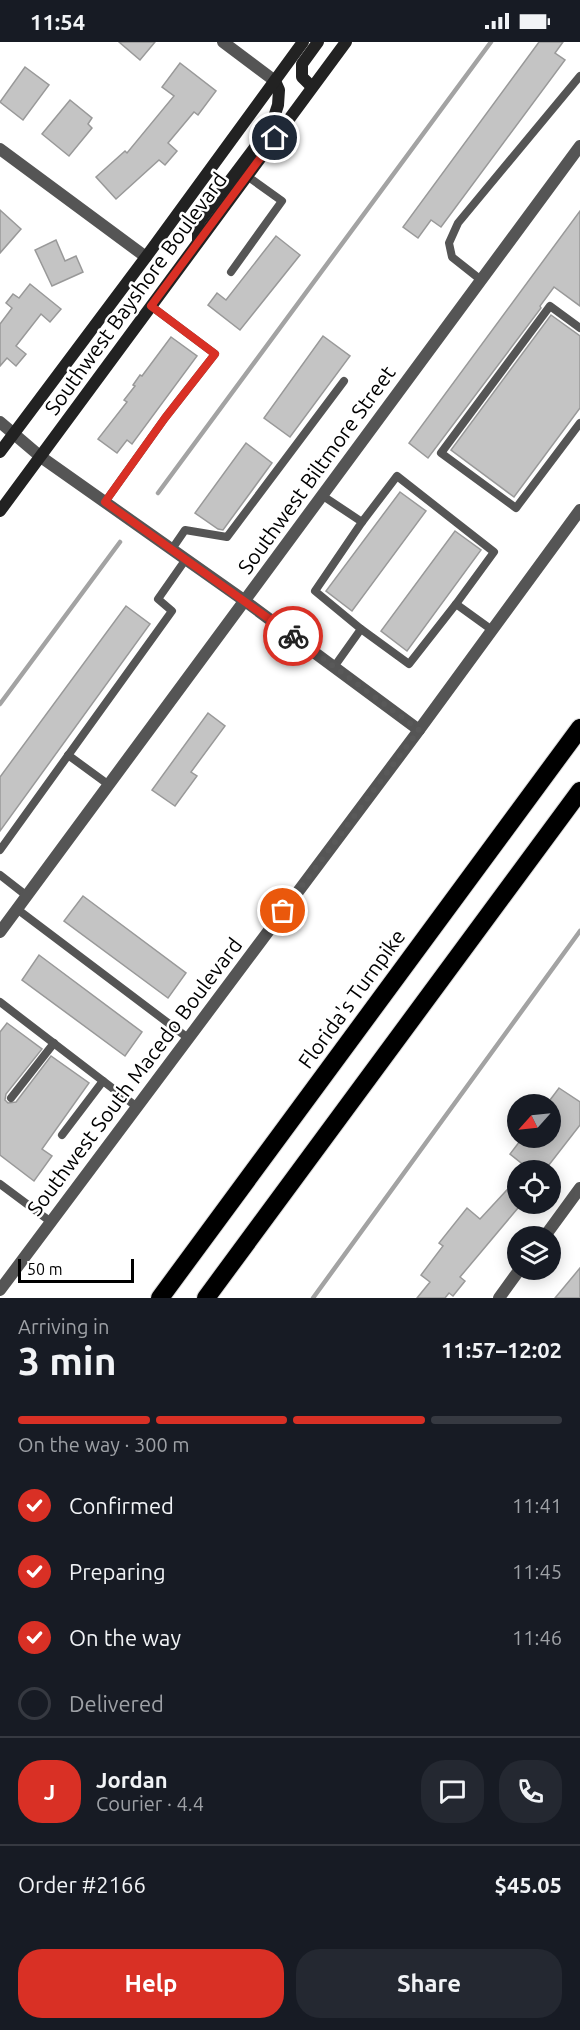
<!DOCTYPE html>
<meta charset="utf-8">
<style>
body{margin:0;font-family:Ubuntu,sans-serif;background:#242831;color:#f1f3f6;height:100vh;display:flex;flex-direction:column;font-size:22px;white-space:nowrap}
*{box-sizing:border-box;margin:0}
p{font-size:20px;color:#9ea1a6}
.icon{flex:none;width:33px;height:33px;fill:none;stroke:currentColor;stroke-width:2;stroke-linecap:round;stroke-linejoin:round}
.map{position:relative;height:1256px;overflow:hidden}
.side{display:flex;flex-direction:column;background:#171b24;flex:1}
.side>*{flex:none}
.needle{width:39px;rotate:243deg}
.tools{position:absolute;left:507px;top:1052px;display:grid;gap:12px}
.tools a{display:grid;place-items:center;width:54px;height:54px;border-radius:50%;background:#171b24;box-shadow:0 3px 15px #0003;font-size:30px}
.scale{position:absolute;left:18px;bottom:15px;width:116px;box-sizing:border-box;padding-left:6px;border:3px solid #000;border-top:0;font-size:16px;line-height:21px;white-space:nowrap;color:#000;-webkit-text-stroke:4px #fff;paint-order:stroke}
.pin{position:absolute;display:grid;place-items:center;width:51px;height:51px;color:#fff;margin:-26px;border:3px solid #fff;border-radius:50%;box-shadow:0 2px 6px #0007}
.courier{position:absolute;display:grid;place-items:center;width:60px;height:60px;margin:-30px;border:4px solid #d93025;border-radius:50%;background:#fff;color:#222;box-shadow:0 2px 8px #0007}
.summary em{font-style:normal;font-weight:600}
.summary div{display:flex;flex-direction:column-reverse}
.summary{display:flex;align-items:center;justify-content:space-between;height:102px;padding:0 18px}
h1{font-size:39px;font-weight:600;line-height:45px}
.bar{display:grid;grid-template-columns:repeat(4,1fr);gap:9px 6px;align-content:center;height:72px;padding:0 18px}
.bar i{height:8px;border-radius:4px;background:#363941}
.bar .on{background:#d93025}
.bar p{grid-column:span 4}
.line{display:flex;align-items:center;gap:15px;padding:0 18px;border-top:2px solid #363941}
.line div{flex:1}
.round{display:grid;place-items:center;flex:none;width:63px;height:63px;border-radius:24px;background:#242831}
ol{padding:0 18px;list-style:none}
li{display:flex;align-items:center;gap:18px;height:66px}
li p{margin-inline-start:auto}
li .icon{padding:6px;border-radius:50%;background:#d93025;color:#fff;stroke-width:4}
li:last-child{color:#9ea1a6}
li i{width:33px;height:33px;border:3px solid #363941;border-radius:50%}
.primary-button{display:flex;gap:12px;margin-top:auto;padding:12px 18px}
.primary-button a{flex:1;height:69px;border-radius:24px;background:#d93025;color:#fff;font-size:24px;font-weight:600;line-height:69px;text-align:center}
.primary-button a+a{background:#242831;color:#f1f3f6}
.status{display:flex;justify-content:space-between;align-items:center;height:42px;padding:0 30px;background:#171b24;direction:ltr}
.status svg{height:16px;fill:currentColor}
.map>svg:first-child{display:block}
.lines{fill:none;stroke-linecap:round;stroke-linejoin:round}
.stream{stroke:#a3a3a3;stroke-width:4.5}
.building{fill:#c4c4c4;stroke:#999;stroke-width:1.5}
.motorway-casing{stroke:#dbdbdb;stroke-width:20}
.service{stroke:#555;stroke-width:8}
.minor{stroke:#555;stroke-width:12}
.secondary{stroke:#222;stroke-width:12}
.motorway{stroke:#000;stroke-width:18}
.done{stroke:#595959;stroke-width:6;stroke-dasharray:0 10.8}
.route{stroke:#d93025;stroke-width:8}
.labels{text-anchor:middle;stroke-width:5;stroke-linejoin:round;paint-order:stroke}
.street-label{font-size:21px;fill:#000;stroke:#fff}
</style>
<div class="status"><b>11:54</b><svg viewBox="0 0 49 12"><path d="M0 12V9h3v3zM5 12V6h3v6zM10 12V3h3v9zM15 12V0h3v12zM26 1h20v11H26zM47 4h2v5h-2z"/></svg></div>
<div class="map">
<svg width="580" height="1256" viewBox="0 0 580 1256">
<rect width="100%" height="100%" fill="#fff"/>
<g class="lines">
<!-- stream -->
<g class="stream">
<polyline points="158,451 491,0"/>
<polyline points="0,662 120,500"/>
<polyline points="313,1256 580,889"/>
</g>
</g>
<!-- building -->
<g class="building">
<polygon points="119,0 155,0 140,18"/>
<polygon points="539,0 563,0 555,11 565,18 441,185 431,178 418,196 403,185"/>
<polygon points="180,21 216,49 198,73 194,70 168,101 177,109 165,123 159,118 116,157 96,135 125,109 127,111 174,54 162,45"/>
<polygon points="25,25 49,43 23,78 0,60"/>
<polygon points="70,58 92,76 88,82 92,86 69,114 42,92"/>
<polygon points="0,168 21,187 0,211"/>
<polygon points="580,169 580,264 554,245 540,264 541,266 428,416 409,401"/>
<polygon points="276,194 300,213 240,288 208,263 217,251 226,258"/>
<polygon points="56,198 65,219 76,214 83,230 52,244 35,208"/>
<polygon points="30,242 61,267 50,280 41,272 16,304 26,312 16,324 7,316 0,324 0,282 12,266 6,261 13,252 19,256"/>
<polygon points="551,273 580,294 580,366 514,455 451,408"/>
<polygon points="323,294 350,314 290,395 264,376"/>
<polygon points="171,295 197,314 132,402 127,398 117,411 98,397 127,360 124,358 135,344 133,343 140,333 142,334"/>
<polygon points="246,401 272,421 223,488 218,487 195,471"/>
<polygon points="400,450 426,469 352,569 326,549"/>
<polygon points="455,489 481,508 407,609 381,589"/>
<polygon points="126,564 150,582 0,789 0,735"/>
<polygon points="208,671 225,684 191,730 197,734 175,764 152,748"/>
<polygon points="83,854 186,931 168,956 64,879"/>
<polygon points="39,913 142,990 125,1014 22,938"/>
<polygon points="7,981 42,1007 6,1052 5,1058 8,1061 16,1060 51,1014 89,1041 42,1107 52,1114 34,1139 0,1113 0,990"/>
<polygon points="559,1046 580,1060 580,1083 545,1128 530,1128 510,1112 523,1095 550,1095 550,1058"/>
<polygon points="518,1136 518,1166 460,1235 465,1239 453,1254 449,1251 445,1256 417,1256 430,1240 421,1233 443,1204 439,1201 467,1166 480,1177"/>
<polygon points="580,1226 580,1256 555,1256"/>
</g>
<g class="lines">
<defs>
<g id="motorway">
<polyline points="160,1256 580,686"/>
<polyline points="206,1256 580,749"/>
</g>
</defs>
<!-- motorway casing -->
<use href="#motorway" class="motorway-casing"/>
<!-- service -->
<g class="service">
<polyline points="231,230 282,159 247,134"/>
<polyline points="481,238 452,215 449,201 458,181 580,34"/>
<polyline points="580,286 550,264 441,411 516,466 580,381"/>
<polyline points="323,454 362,480 315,549 361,587"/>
<polyline points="105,460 165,376 215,312 151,264"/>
<polyline points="362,480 397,434 494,510 456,562"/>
<polyline points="172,507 185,488 227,495 344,339"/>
<polyline points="334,625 361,587 409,622 456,562 492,588"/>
<polyline points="68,713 109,743"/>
<polyline points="0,808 172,569 158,557 186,517"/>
<polyline points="0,833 27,854"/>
<polyline points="17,867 188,996"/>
<polyline points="0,960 137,1065"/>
<polyline points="11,1056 54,1001"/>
<polyline points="62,1093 103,1039"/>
<polyline points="0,1142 51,1180"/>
</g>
<!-- minor -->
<g class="minor">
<polyline points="223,0 275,39"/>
<polyline points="0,107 146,215"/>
<polyline points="0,380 41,415 245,559 419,688"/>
<polyline points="0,890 580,104"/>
<polyline points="545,1194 580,1146"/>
<polyline points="0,1248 419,688 580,468"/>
<polyline points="499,1256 520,1227"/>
</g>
<!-- secondary -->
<g class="secondary">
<polyline points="312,45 302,35 302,22 318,0"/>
<polyline points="198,200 198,181 271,84 278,63 279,48 275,39"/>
<polyline points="0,410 146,215 303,0"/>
<polyline points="0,469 346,0"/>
</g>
<!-- motorway -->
<use href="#motorway" class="motorway"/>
</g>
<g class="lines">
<!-- done -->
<polyline class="done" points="283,869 419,688 293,594"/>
<!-- route -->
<polyline class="route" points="275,96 151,264 215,312 165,376 105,460 293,594"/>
</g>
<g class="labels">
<!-- street labels -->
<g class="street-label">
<text transform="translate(136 252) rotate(-54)" y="7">Southwest Bayshore Boulevard</text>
<text transform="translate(317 428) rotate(-54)" y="7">Southwest Biltmore Street</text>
<text transform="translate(352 957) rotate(-54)" y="7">Florida's Turnpike</text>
<text transform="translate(135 1035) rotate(-53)" y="7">Southwest South Macedo Boulevard</text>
</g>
</g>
</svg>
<div class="tools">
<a><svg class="needle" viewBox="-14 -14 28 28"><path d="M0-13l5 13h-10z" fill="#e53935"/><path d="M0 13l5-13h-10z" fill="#9ea1a6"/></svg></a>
<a><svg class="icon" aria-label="locate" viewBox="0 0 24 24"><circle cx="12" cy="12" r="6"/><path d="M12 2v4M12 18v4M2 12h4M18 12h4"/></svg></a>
<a><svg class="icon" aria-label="layers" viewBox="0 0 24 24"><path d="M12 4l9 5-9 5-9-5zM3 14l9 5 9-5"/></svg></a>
</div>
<div class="scale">50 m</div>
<div class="pin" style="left:283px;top:869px;background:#ea580c"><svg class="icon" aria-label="bag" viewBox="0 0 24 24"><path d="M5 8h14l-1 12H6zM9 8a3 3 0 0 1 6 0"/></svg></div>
<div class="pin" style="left:275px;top:96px;background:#1f2937"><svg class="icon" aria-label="home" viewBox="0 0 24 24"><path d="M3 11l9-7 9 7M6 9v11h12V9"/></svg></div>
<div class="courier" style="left:293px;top:594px"><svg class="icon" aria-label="bike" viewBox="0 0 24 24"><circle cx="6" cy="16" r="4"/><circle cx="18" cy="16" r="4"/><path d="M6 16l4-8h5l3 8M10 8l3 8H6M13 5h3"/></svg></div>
</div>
<section class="side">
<div class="summary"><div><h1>3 min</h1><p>Arriving in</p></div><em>11:57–12:02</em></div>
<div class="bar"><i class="on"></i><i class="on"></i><i class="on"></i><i></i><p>On the way · 300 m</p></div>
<ol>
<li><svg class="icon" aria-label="check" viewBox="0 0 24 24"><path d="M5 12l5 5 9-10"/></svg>Confirmed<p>11:41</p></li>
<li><svg class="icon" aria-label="check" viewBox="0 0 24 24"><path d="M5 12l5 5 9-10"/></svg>Preparing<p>11:45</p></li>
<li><svg class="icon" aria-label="check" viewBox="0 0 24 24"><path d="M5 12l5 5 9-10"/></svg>On the way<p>11:46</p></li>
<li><i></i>Delivered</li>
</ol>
<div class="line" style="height:108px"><b class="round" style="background:#d93025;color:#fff">J</b><div><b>Jordan</b><p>Courier · 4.4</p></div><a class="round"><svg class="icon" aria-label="chat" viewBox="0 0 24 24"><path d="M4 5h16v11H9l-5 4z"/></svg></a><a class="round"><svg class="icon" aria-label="phone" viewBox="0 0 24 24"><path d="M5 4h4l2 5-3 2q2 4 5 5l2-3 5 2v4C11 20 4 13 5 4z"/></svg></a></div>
<div class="line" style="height:78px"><div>Order #2166</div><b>$45.05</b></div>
<div class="primary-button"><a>Help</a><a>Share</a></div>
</section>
